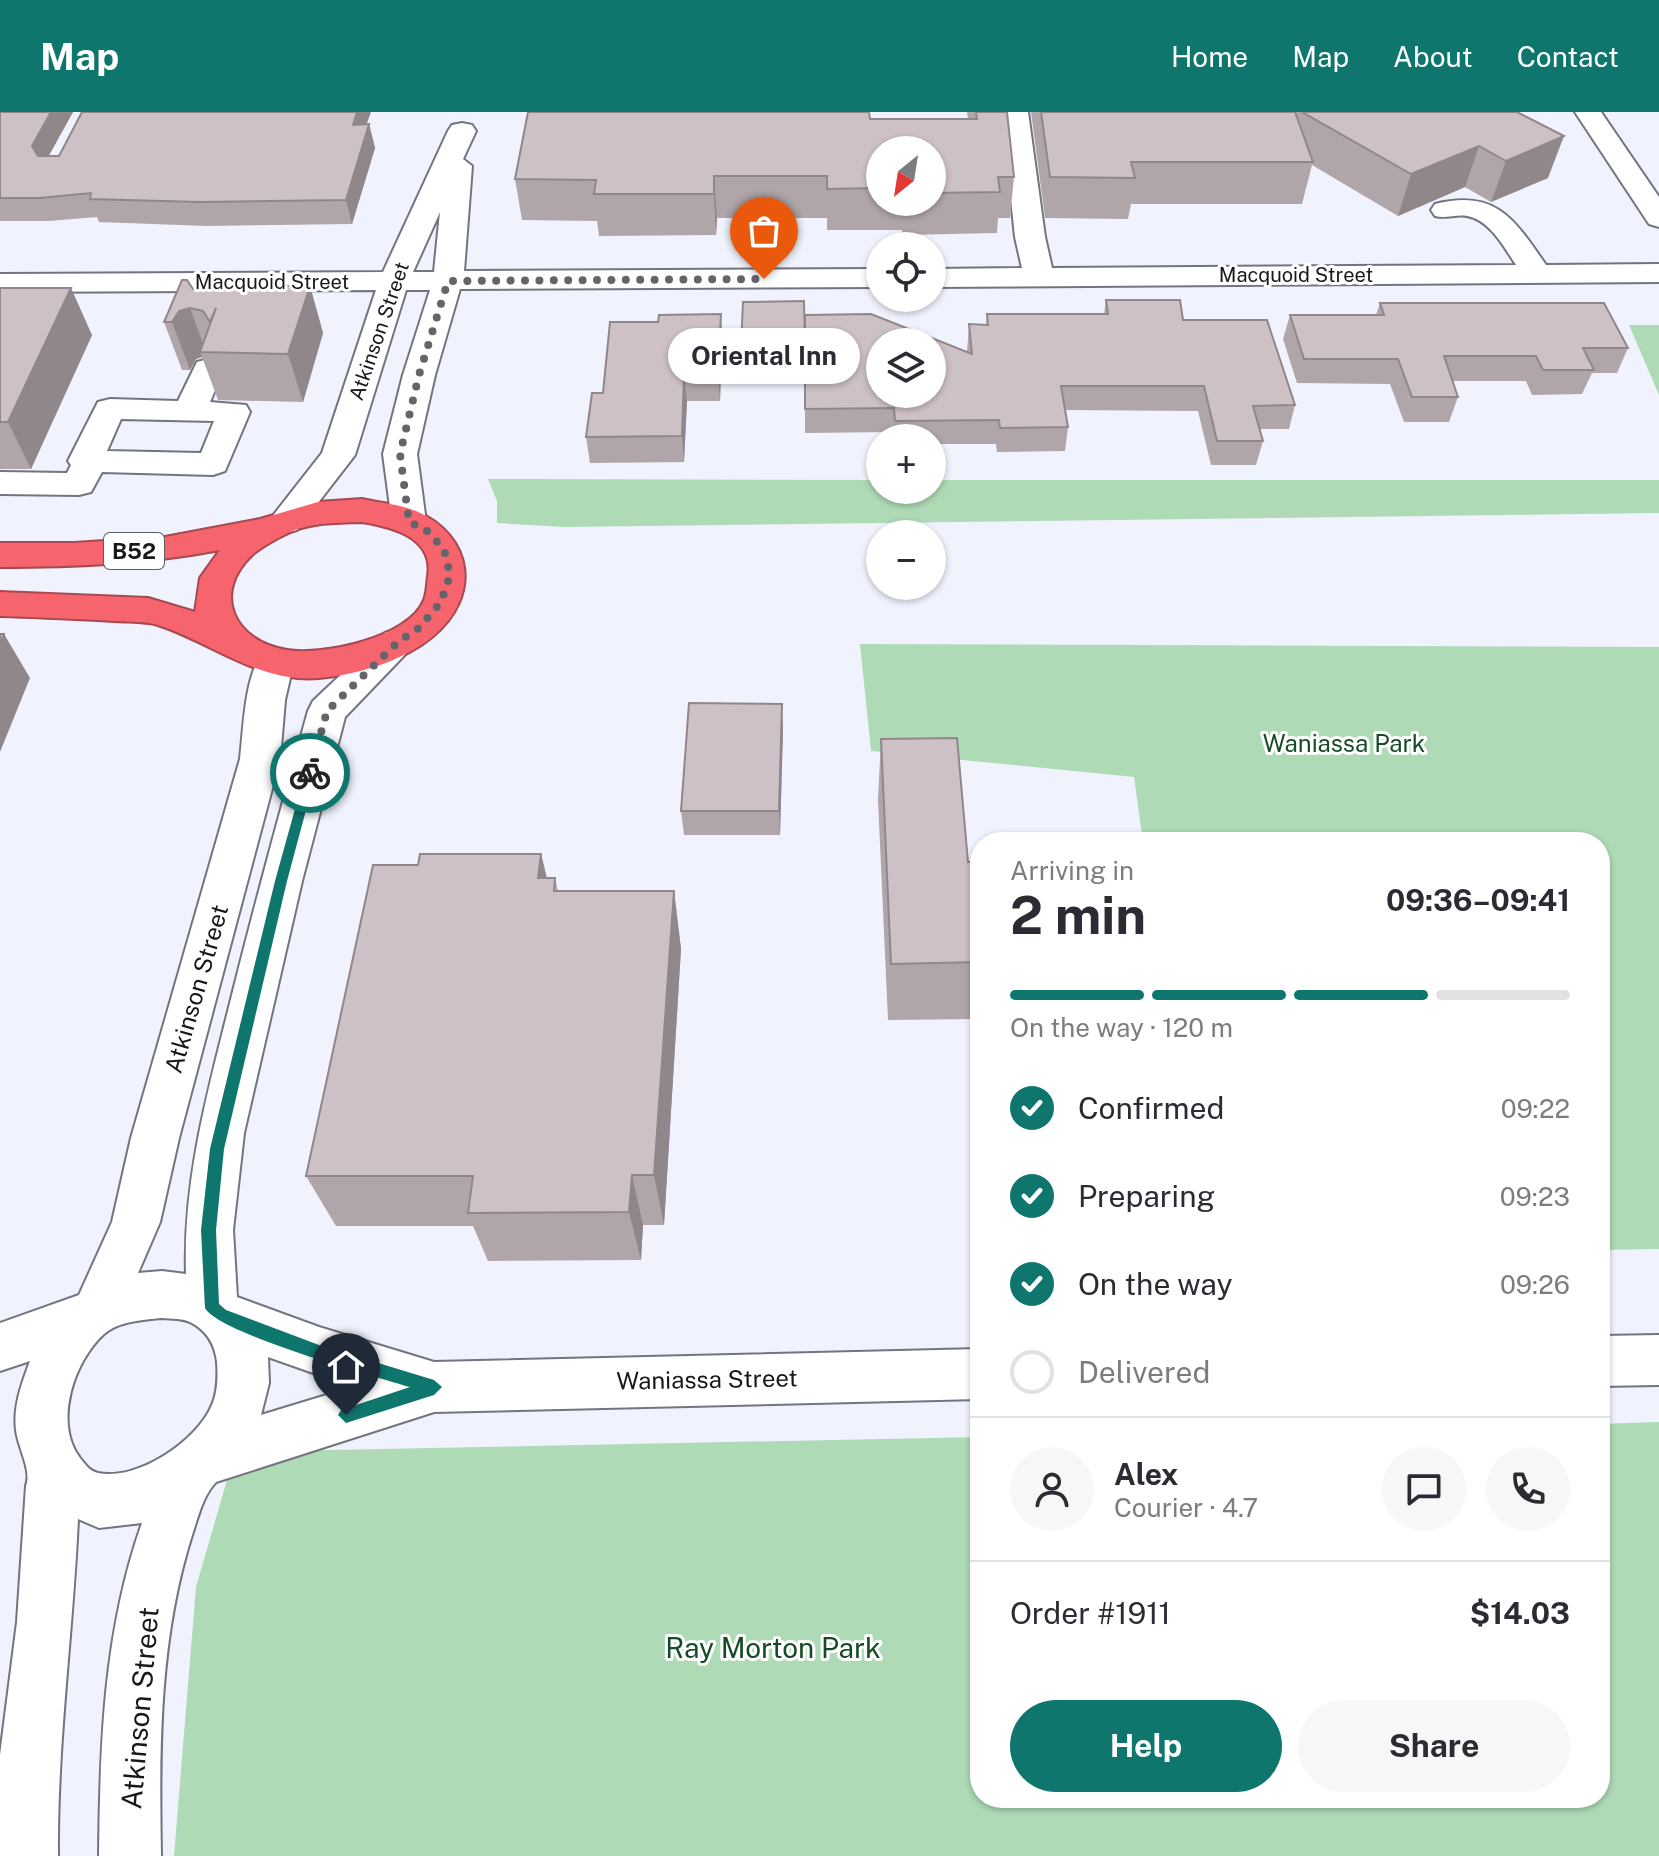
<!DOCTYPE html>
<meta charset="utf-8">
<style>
body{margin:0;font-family:"Public Sans",sans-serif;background:#f7f7f7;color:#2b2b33;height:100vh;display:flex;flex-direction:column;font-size:30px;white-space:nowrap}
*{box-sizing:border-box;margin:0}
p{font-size:26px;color:#7c7c81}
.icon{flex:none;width:44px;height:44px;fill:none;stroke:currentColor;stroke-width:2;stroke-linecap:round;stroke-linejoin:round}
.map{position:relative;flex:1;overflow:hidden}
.sheet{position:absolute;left:970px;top:720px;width:640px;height:976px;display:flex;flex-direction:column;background:#fff;border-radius:32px;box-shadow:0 2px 6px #0004}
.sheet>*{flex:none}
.needle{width:52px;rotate:210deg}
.buttons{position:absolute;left:866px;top:24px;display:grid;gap:16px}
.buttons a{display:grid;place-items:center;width:80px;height:80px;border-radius:50%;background:#fff;box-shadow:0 2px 6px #0004;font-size:40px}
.pin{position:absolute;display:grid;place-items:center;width:68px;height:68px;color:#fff;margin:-82px -34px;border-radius:50% 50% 50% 0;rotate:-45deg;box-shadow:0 0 8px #0007}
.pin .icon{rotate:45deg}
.courier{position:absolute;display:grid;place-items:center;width:80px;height:80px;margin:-40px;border:6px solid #0f766e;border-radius:50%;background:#fff;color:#222;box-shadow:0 2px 10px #0007}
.bubble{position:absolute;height:56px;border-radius:28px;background:#fff;box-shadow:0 2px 6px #0004;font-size:26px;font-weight:700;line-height:56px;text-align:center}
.head em{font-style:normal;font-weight:700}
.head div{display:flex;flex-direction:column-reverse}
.head{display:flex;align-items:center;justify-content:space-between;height:136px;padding:0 40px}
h1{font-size:52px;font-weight:700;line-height:60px}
.bar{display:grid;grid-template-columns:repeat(4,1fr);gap:12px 8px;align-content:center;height:96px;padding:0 40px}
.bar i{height:10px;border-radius:6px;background:#e1e1e2}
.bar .on{background:#0f766e}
.bar p{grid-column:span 4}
.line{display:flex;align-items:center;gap:20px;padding:0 40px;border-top:2px solid #e1e1e2}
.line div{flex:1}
.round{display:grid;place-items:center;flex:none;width:84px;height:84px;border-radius:42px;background:#f7f7f7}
ol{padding:0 40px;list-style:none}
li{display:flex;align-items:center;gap:24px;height:88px}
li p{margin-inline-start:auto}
li .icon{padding:8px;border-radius:50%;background:#0f766e;color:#fff;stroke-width:4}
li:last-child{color:#7c7c81}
li i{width:44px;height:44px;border:4px solid #e1e1e2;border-radius:50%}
.primary-button{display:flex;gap:16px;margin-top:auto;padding:16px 40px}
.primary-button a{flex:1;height:92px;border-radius:48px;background:#0f766e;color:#fff;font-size:32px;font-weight:700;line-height:92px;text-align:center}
.primary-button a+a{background:#f7f7f7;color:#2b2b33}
header{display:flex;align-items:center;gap:48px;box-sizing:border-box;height:112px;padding:0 40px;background:#0f766e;color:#fff}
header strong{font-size:38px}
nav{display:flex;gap:44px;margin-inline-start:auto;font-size:28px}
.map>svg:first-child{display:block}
.green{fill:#aedab6}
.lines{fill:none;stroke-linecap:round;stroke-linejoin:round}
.minor-casing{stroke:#72757e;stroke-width:4}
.highway-casing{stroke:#a84951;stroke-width:4}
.minor{fill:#fff;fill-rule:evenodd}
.highway{fill:#f6646e;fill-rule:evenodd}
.wall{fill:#b0a6a9;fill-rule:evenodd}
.shaded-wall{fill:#90878a}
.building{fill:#cdc1c5;stroke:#90878a;stroke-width:2;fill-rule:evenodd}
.route{fill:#0f766e}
.done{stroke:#63656a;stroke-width:8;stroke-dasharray:0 14.4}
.labels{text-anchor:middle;stroke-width:6;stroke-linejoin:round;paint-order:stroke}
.far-street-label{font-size:20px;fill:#17181b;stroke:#fff}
.shield{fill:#fff;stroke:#5d5d5f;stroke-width:2}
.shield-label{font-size:22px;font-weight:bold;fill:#17181b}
.park-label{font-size:24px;fill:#154b26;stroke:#fff}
.street-label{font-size:24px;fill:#17181b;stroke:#fff}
.near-park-label{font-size:28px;fill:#154b26;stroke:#fff}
.near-street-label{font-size:28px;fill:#17181b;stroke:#fff}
</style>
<header>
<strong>Map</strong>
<nav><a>Home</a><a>Map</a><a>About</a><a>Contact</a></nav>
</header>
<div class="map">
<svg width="1659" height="1744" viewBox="0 0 1659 1744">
<rect width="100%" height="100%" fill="#f0f3fd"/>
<!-- green -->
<g class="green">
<polygon points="1629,213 1659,213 1659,283"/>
<polygon points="488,367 880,368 880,378 932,378 932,368 1659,368 1659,401 564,415 497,411 497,389"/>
<polygon points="860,532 1659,535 1659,1137 1600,1138 1600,730 1143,730 1134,665 871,639"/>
<polygon points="1659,1310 1659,1744 174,1744 196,1475 235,1340 980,1325 980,1686 1600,1686 1600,1312"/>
</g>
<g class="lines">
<defs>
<g id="minor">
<path d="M1002,0H1028L1045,125L1052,156L1516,153C1504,135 1490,108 1467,104C1456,102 1446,107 1435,104L1431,98L1435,92C1496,77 1514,107 1546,153L1659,152V170L932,175V157L1022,156L1015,125Z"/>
<polygon points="1575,0 1601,0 1659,85 1659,115 1649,112"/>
<path d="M462,11L472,13L476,19L463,47L472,54L464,159L880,157V175L460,177L435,263L417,342L426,410L421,418L409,421L397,418L392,410L383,342L403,263L430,178H406L355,343L297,418L285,421L273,418L268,410L322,341L376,178L0,180V162L383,160L448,19L452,13ZM440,100L434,160H413Z"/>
<path d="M208,247L219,250L224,257L210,290L246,293L250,300L225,359L213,363L102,360L91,380L79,383L0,382V360L67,361L71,353L68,349L98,290L110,287L178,289L197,250ZM121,307L214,309L201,341L107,339Z"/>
<path d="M398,517L411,521L417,530L345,605L302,769L244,1021L233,1118L237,1185L319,1215L434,1250L980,1237V1287L434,1300L216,1370C203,1384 199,1402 193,1420C159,1524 159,1635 161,1744H99C100,1631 104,1518 142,1411L99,1416L78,1407C73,1520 57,1631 58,1744H0V1643L17,1510L26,1374C32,1358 18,1336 16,1318C13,1294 22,1271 30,1249L0,1259V1211L79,1183L112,1110L131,1026L240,647C244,613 244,570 262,540L275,536L288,540L294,549L285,588L280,647L179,1026L160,1110L138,1161L162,1159L186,1162C183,1071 206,986 228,899C253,798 280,699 308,599L313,589L385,521ZM162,1206C171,1207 184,1206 192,1211C208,1220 215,1233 217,1250C218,1264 218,1279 212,1293C197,1329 138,1369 98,1361C89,1359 85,1352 80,1346C53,1311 74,1249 104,1222C119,1209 143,1208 162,1206ZM268,1245L353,1275L261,1303L269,1271Z"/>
<polygon points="1659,1223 1659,1273 1600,1274 1600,1224"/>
</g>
<path id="highway" d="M362,387C379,391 399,392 416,399C473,424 482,484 432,525C403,549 357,563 319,566C258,571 213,531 158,513C145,509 130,510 116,509C77,507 39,505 0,504V480L148,486L195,500L200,466L220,438C147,452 74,455 0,455V431H74L165,425L260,407L318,390ZM362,410C392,415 434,425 428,464C427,471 427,481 424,488C409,526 322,544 287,538C235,530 210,482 253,442C262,435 274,428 284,423C307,410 336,411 362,410Z"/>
</defs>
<!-- minor casing -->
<use href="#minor" class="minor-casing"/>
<!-- highway casing -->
<use href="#highway" class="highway-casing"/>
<!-- minor -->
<use href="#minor" class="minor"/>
<!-- highway -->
<use href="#highway" class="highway"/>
</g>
<!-- wall -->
<g class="wall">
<polygon points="0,0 73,0 48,44 59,44 366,12 369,12 375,36 352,112 207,114 99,110 97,105 49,109 0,109"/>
<path d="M967,0H1007L1014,65L1010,106H998L997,121L903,123L902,118H827V106H717L716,123L599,124L597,109L522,108L515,67L870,7H968ZM880,38H932V90H880Z"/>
<polygon points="1031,0 1517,0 1548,66 1491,90 1465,75 1398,104 1312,53 1302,92 1131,92 1128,107 1045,106"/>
<polygon points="230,167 232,173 310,174 323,221 303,290 218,288 202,245 196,247 190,258 182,258 164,210 193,177 205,179 217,177"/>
<polygon points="0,176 92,223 31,357 0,357"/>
<polygon points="1106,188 1183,208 1295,293 1289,317 1259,317 1263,329 1256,353 1211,353 1198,299 1065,298 1068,315 1065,339 997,340 996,332 932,332 932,326 893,326 893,320 805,321 805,203 967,240 969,212 986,213 987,202 1104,202"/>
<polygon points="804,189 805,260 743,261 741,235"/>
<polygon points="1380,191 1628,236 1617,261 1592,261 1582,282 1532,283 1526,269 1452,269 1458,285 1449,310 1404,310 1390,272 1297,271 1283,227 1290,203 1376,203"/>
<polygon points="722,228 720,289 687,289 684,350 590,351 586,325 603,281"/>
<polygon points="783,617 780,723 684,723 681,699"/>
<polygon points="881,627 968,750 980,750 980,907 888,908 878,688"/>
<polygon points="541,742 547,766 555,766 558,779 674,779 681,837 664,1113 643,1113 641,1148 488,1149 473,1114 336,1114 306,1064 418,753"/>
</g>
<!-- shaded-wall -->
<g class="shaded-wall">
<polygon points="51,0 73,0 41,58 32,34"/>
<polygon points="357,0 371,0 358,36 353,13"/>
<polygon points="369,12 375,36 352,112 346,88"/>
<polygon points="1564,24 1548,66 1491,90 1506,49"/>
<polygon points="1479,34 1465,75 1398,104 1411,62"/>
<polygon points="714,64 717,106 716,123 714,82"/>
<polygon points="310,174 323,221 303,290 288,242"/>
<polygon points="71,176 92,223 31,357 8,310"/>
<polygon points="190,196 206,240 200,240 202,245 196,247 190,258 172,210 179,199"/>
<polygon points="721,202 722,228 720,289 718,263"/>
<polygon points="684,263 687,289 684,350 682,324"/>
<polygon points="4,522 30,566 0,640 0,528"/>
<polygon points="782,592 783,617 780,723 779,699"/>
<polygon points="541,742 555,801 538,766"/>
<polygon points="674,779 681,837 664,1113 654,1063"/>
<polygon points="632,1063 643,1113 641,1148 629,1100"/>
</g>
<!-- building -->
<g class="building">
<polygon points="0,0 51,0 32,34 38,44 59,44 82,0 357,0 353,13 369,12 346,88 199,90 90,87 91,81 39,86 0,86"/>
<polygon points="528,0 869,0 870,7 977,7 976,0 1007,0 1014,65 998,65 1000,80 932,81 932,38 880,38 880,76 827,77 827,64 714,64 714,82 594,82 596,68 515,67"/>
<polygon points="1041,0 1295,0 1313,50 1131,50 1135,66 1050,65"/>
<polygon points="1302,0 1517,0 1564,24 1506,49 1479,34 1411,62"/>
<polygon points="224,167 230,167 227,173 310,174 288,242 200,240 216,196 210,210 203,199 190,196 179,199 172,210 164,210 182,168 187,168 193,177 205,179 217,177"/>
<polygon points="0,176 71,176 8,310 0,310"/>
<path d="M1106,188H1180L1183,208H1267L1295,293L1253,294L1263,329H1217L1204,274H1061L1068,315L1000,316L999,308L895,309L894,296L805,297V203L871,202L972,242L969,212L988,213L987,202H1108ZM880,230H932V282H880Z"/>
<polygon points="804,189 805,235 741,235 743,190"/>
<polygon points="1380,191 1604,191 1628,236 1583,236 1594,258 1543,258 1536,244 1444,244 1458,285 1412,285 1398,247 1304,247 1290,203 1384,203"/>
<polygon points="721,202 718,263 684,263 682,324 586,325 592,281 603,281 610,210 658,210 659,203"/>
<polygon points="0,522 4,522 0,532"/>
<polygon points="689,591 782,592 779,699 681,699"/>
<polygon points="957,626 968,750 980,750 980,850 891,852 881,627"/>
<polygon points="420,742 541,742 538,766 555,766 554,779 674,779 654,1063 632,1063 629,1100 468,1101 473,1064 306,1064 373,753 418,753"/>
</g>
<!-- route -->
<path class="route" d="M310,656L316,661L287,769L224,1037L216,1118L219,1192L226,1198L319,1233L434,1268L442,1275L434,1283L346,1311L338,1303L341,1298L410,1275C376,1265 218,1221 205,1196L201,1118L210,1037L275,769L305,661Z"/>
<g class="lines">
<!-- done -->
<polyline class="done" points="310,661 327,599 398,530 419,516 441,490 450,463 444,437 425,417 409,410 400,342 419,263 448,169 764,167"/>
</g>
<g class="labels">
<!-- far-street labels -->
<g class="far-street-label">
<text x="1296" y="170">Macquoid Street</text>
<text x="272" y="177">Macquoid Street</text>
<text transform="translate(379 219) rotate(-71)" y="7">Atkinson Street</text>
</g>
<!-- shield labels -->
<rect class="shield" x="104" y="421" width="60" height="36" rx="6"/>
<g class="shield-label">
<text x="134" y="447">B52</text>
</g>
<!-- park labels -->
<g class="park-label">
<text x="1344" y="640">Waniassa Park</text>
</g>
<!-- street labels -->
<g class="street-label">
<text transform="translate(197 877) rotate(-74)" y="8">Atkinson Street</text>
<text transform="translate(707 1268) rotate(-1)" y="8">Waniassa Street</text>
</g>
<!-- near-park labels -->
<g class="near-park-label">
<text x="773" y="1546">Ray Morton Park</text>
</g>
<!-- near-street labels -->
<g class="near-street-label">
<text transform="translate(140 1596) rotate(-85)" y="10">Atkinson Street</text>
</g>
</g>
</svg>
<div class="buttons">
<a><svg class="needle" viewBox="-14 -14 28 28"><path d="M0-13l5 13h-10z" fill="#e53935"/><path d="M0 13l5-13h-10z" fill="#7c7c81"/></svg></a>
<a><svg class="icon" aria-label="locate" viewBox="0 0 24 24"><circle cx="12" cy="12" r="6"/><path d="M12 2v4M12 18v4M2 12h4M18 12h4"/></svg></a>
<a><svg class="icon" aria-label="layers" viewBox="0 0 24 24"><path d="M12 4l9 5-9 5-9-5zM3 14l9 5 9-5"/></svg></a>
<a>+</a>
<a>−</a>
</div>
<div class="pin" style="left:764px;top:167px;background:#ea580c"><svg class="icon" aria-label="bag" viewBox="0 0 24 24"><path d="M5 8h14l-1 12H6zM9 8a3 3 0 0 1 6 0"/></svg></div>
<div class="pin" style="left:346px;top:1303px;background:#1f2937"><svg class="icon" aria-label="home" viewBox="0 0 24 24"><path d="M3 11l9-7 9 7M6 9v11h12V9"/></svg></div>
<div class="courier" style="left:310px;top:661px"><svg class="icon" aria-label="bike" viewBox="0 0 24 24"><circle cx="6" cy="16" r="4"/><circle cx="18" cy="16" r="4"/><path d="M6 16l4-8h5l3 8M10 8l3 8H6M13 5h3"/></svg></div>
<div class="bubble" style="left:668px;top:216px;width:192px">Oriental Inn</div>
<section class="sheet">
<div class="head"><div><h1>2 min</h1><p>Arriving in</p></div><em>09:36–09:41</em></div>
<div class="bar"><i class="on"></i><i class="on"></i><i class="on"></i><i></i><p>On the way · 120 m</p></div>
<ol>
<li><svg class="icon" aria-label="check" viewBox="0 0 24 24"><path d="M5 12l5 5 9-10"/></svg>Confirmed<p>09:22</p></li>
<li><svg class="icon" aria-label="check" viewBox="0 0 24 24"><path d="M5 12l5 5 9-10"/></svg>Preparing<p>09:23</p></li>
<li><svg class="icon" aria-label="check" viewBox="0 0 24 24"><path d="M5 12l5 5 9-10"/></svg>On the way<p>09:26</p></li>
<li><i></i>Delivered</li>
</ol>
<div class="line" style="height:144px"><a class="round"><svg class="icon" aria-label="person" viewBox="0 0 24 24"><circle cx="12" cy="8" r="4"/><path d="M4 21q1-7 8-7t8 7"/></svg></a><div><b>Alex</b><p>Courier · 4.7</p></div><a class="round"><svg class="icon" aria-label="chat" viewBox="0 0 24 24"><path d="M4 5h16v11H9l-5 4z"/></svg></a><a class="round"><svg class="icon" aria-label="phone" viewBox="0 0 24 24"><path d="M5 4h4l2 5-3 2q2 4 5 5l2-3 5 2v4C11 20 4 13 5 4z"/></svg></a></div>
<div class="line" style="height:104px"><div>Order #1911</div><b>$14.03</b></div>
<div class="primary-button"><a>Help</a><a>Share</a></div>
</section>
</div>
